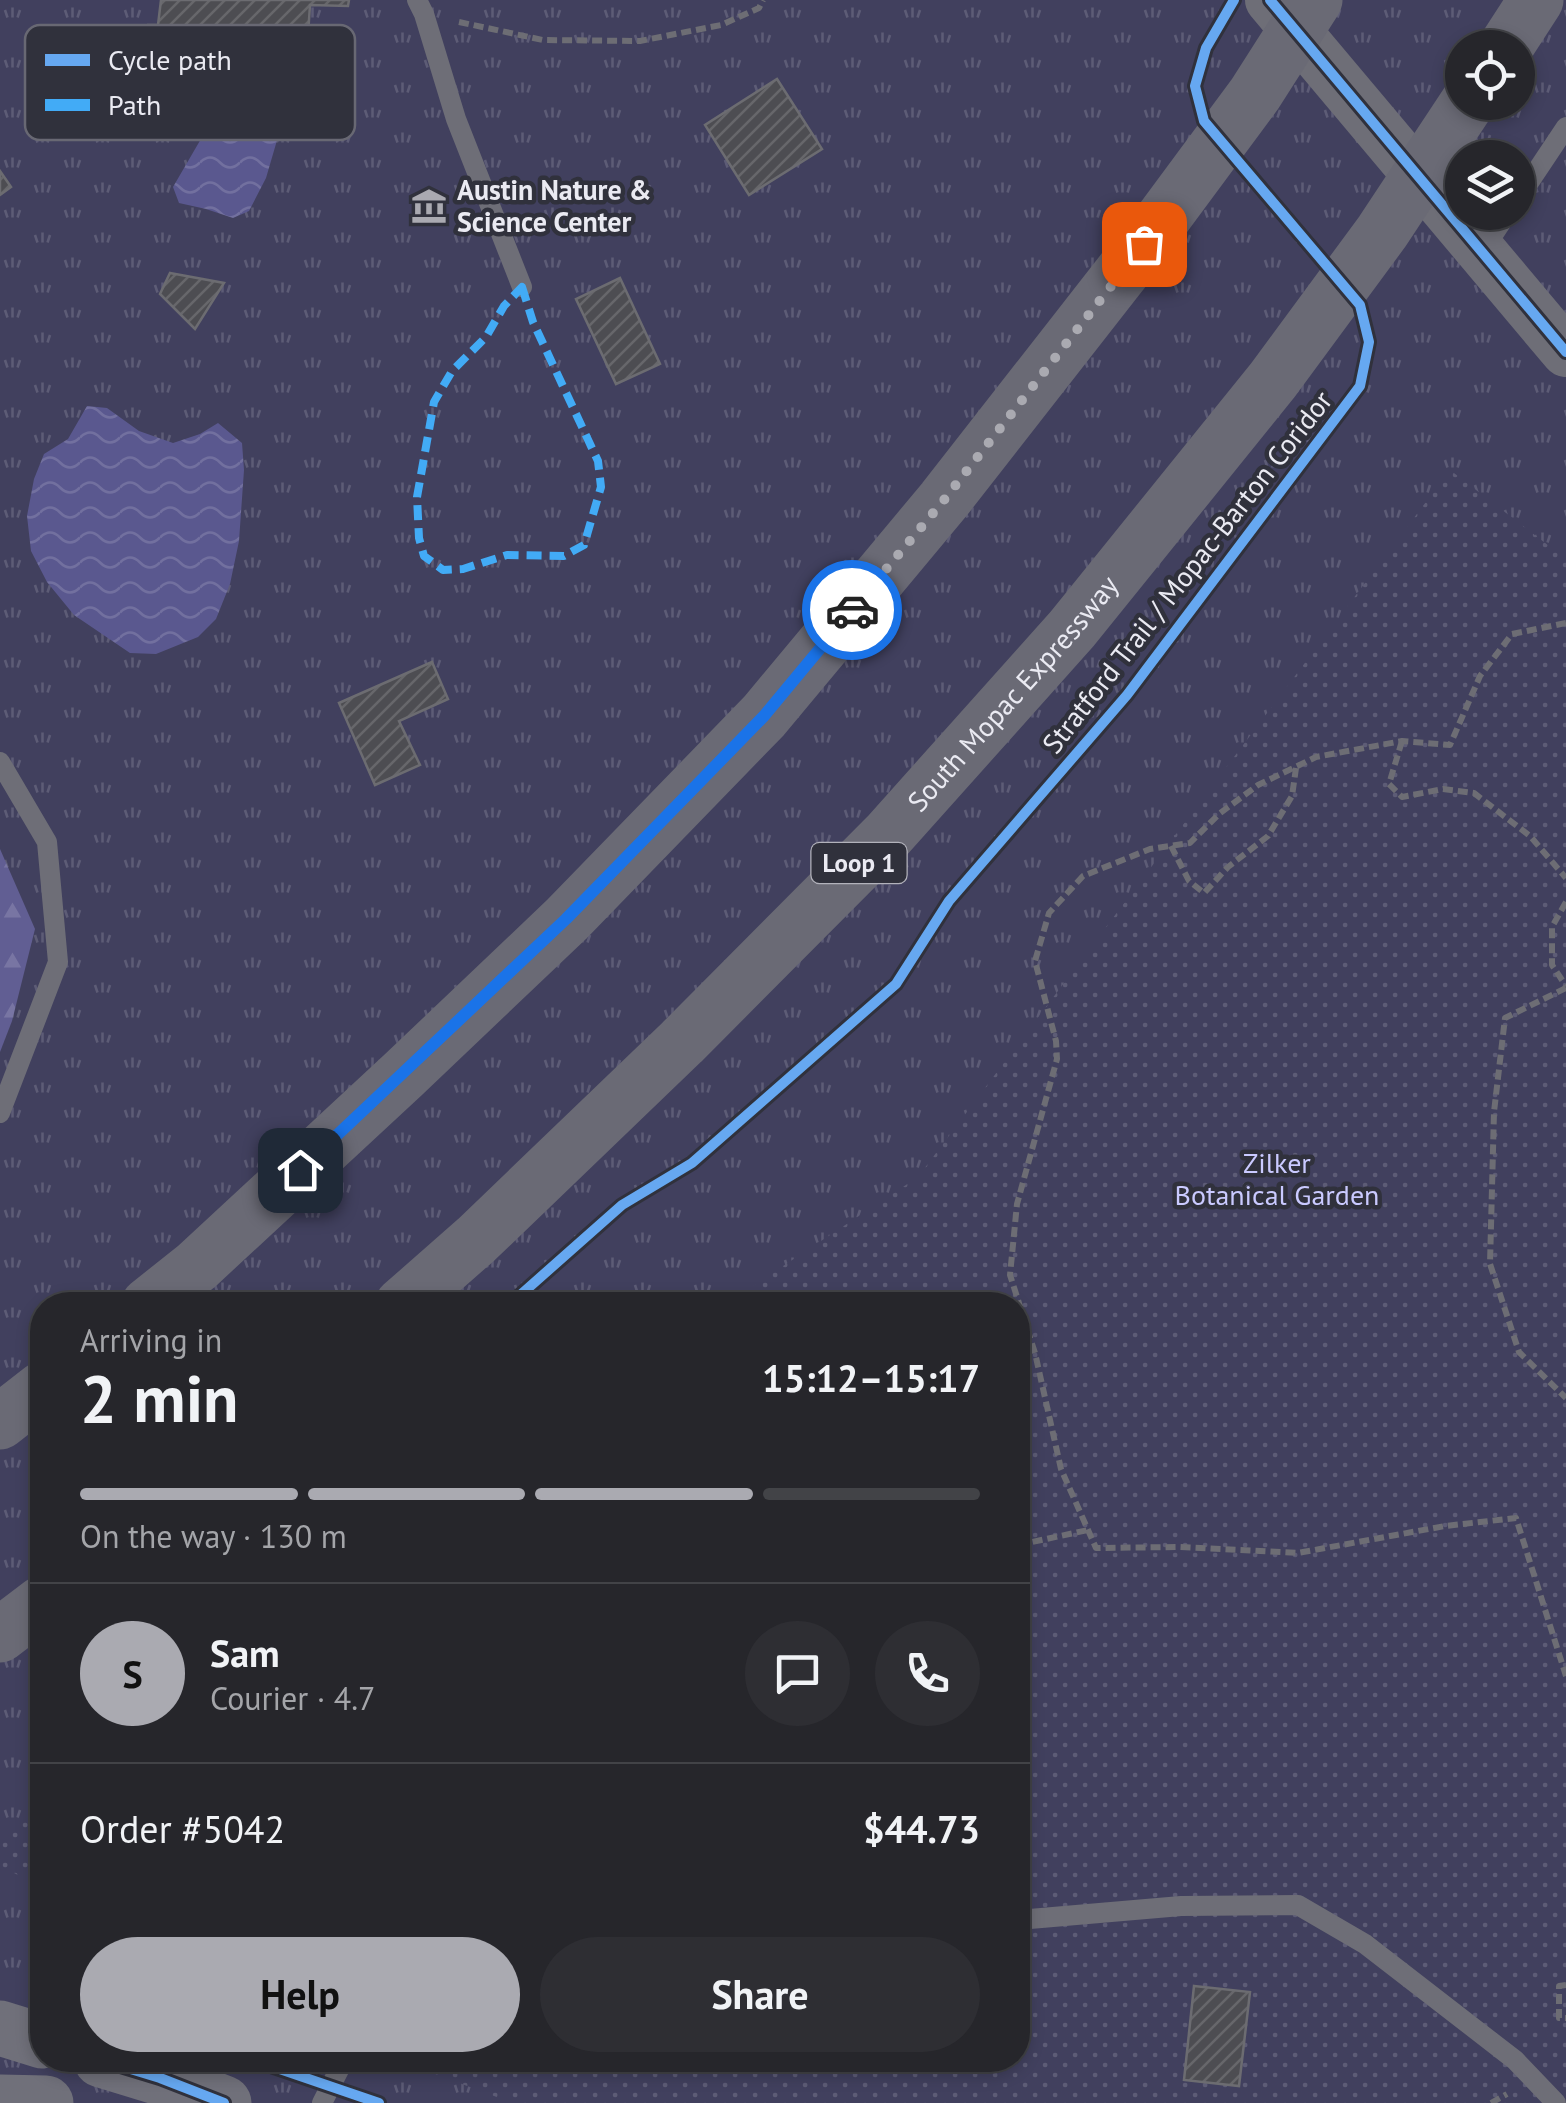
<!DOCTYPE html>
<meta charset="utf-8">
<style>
body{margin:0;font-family:"PT Sans",sans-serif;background:#2e2e33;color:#f1f3f6;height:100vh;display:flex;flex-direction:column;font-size:38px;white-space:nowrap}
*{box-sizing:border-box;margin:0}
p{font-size:32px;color:#a4a5a9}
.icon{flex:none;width:55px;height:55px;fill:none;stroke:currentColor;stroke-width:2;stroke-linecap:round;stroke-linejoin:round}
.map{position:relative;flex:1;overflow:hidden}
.drawer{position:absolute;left:30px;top:1292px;width:1000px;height:780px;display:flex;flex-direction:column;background:#26262b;border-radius:40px;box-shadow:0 5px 15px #0003,0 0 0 2px #424347}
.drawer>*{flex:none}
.tools{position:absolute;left:1445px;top:30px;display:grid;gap:20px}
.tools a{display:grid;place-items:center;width:90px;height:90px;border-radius:50%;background:#26262b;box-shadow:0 5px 15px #0003,0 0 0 2px #424347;font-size:50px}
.pin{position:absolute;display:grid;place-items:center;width:85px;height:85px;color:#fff;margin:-42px;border-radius:20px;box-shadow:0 5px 15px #0006}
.courier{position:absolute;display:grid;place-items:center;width:100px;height:100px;margin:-50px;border:8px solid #1a73e8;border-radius:50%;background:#fff;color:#222;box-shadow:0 2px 12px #0007}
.head em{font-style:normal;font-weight:700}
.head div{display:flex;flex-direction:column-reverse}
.head{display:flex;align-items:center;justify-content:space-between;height:170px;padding:0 50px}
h1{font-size:65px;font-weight:700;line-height:75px}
.bar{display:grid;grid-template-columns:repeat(4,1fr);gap:15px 10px;align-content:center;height:120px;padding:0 50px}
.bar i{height:12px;border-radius:8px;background:#424347}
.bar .on{background:#aaaab1}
.bar p{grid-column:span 4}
.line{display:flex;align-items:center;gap:25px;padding:0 50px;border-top:2px solid #424347}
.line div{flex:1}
.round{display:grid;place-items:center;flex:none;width:105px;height:105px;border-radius:52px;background:#2e2e33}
.button{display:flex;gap:20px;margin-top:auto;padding:20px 50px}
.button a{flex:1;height:115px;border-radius:60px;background:#aaaab1;color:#111;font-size:40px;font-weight:700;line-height:115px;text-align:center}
.button a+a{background:#2e2e33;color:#f1f3f6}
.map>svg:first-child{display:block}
.grass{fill:url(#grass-tufts);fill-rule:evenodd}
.forest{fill:url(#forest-firs)}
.garden{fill:url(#garden-dots)}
.water{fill:url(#water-waves)}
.building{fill:url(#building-hatch);stroke:#6c6c71;stroke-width:2.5}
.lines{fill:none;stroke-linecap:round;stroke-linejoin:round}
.path{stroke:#6d6d74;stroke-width:6;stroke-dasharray:10 5;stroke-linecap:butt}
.service{stroke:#6e6e77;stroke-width:20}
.tertiary{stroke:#6e6e77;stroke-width:50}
.secondary{stroke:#70707a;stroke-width:55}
.motorway{stroke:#6a6a75;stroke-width:55}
.quiet{stroke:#42abf6;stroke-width:8;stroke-dasharray:15 8;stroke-linecap:butt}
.cycleway-casing{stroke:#30313c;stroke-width:16}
.cycleway{stroke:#66a8f1;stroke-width:10}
.done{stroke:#aaaab1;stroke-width:10;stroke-dasharray:0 18}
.route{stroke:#1a73e8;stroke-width:12}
.labels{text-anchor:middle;stroke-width:9;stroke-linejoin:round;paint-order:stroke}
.shield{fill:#30313c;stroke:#b2b2bb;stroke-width:2.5}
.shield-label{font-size:25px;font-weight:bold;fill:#eaeaf2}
.poi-label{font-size:28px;font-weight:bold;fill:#eaeaf2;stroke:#30313c;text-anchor:start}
.street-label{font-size:28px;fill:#eaeaf2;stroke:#30313c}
.park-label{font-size:28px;fill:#cacaff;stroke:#30313c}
.key{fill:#30313c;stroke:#686873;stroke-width:2.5}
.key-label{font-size:28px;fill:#eaeaf2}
</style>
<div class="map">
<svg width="1566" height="2103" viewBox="0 0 1566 2103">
<defs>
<pattern id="grass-tufts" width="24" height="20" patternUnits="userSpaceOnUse" patternTransform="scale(2.5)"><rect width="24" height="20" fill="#41405e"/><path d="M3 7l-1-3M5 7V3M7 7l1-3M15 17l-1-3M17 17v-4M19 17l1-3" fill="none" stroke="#5d5c76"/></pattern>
<pattern id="forest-firs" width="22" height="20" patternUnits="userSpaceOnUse" patternTransform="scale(2.5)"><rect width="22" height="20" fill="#615e93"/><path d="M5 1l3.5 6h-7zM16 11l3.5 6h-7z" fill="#7875a3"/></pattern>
<pattern id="garden-dots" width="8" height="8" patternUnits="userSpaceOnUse" patternTransform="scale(2.5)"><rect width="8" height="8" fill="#41405e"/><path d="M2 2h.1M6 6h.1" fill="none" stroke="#5d5c76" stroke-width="1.8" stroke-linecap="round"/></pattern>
<pattern id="water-waves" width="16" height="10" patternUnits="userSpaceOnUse" patternTransform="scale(2.5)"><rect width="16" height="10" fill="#5a588f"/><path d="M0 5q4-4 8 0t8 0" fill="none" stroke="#72709f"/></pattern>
<pattern id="building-hatch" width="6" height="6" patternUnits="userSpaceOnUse" patternTransform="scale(2.5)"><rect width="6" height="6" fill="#4d4d52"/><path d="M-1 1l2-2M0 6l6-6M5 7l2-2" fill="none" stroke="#67676b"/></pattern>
</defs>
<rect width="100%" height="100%" fill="#333339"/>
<!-- grass -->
<path class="grass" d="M0,0H1566V2103H0ZM1462,48H1518V102H1462ZM1462,158H1518V212H1462ZM42,1305H1018V2060H42Z"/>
<!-- forest -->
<polygon class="forest" points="0,849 35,929 12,1021 0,1052"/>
<!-- garden -->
<g class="garden">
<polygon points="1450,470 1566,559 1566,2103 513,2103 398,2060 1018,2060 1018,1305 724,1305 918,1177"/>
<polygon points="42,1803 42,1887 0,1866 0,1835"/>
</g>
<!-- water -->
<g class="water">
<path d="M319,35L329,37C337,57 343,73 341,96L305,121L280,130L266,178L249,211L233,218L206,209L179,203L173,187L205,132L214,91L239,80L242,52H279Z"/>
<polygon points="87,406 107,408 139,431 173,443 200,434 218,423 242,443 244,470 239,541 230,584 216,619 198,637 156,654 130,653 74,615 47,582 31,551 27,516 34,479 44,454 68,439"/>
</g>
<!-- building -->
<g class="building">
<polygon points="161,0 349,0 348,6 310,5 308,35 234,28 228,77 200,74 196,123 136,119 148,25 158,25"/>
<polygon points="777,79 822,149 749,195 705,125"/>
<polygon points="0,171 11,187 0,195"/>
<polygon points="170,273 224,283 195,329 160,294"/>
<polygon points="620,278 660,364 616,384 576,299"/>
<polygon points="432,662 448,699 399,721 420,765 375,785 339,703"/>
<polygon points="1194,1986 1250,1992 1239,2086 1184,2080"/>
</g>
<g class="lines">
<!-- path -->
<g class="path">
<polyline points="459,22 543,40 640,41 721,25 759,8 763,0"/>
<polyline points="1566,623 1512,634 1480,676 1450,745 1402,741 1316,757 1258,785 1219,814 1190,843 1150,849 1083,876 1049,913 1035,961 1056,1041 1057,1059 1017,1204 1010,1275 1035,1353 1061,1469 1096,1548 1179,1547 1298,1553 1445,1526 1516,1518 1566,1676"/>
<polyline points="1402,741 1389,784 1402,797 1443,789 1474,793 1530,836 1566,878"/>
<polyline points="1171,846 1189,881 1204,893 1228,867 1268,836 1292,796 1296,768"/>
<polyline points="1566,902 1552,927 1552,965 1566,986"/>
<polyline points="1566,988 1505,1018 1494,1112 1490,1264 1519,1352 1566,1398"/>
<polyline points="1018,1545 1088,1530"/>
<polyline points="1566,1985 1559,1986 1559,2018 1566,2018"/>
<polyline points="1491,2103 1507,2094"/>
</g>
<!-- service -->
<g class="service">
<polyline points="417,0 424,14 456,119 522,287"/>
<polyline points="1518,199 1566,127"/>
<polyline points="1483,250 1508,212"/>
<polyline points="0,762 47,842 58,962 0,1113"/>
<polyline points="1018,1920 1181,1906 1298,1905 1365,1944 1515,2060 1556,2103"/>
<polyline points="322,2103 344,2060"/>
</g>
<!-- tertiary -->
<polyline class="tertiary" points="1270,0 1566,352"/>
<!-- secondary -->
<g class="secondary">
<polyline points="0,2028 42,2041"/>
<polyline points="101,2060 160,2078 224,2103"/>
<polyline points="0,2102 46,2103"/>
</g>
<!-- motorway -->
<g class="motorway">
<polyline points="1505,48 1536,0"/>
<polyline points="148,1305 197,1266 403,1075 567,919 764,716 944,500 1144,244 1255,94 1315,0"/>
<path id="s1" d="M402,1305L476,1240L682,1042L887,836L1072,629L1273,380L1382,232L1468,102"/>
<polyline points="0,1422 42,1389"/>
<polyline points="0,1635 42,1603"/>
</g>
<!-- quiet -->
<polygon class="quiet" points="522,287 533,322 598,461 601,487 584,545 564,556 507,555 463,569 443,570 424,556 419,538 417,497 434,402 452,371 486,337 504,306"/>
<defs>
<g id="cycleway">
<polyline points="1270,0 1566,352"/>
<polyline points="509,1305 622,1205 692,1163 896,984 949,901 1127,695 1360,386 1369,342 1360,305 1204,121 1195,86 1206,48 1234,0"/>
<polyline points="101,2060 160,2078 224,2103"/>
<polyline points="253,2060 379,2103"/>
</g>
</defs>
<!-- cycleway casing -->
<use href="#cycleway" class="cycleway-casing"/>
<!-- cycleway -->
<use href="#cycleway" class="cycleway"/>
</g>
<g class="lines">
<!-- done -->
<polyline class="done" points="852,610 944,500 1144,244"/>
<!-- route -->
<polyline class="route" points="300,1170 566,919 764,716 852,610"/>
</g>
<!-- icons -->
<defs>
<symbol id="museum-bare" viewBox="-9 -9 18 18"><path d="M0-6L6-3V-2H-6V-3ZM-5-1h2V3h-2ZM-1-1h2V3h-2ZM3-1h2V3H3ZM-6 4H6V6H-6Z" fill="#aaaab1" stroke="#30313c" stroke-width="2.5" paint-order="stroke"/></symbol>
</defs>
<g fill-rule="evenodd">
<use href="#museum-bare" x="404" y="181" width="50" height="50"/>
</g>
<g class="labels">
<!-- shield labels -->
<rect class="shield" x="811.5" y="843" width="95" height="40" rx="8"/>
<g class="shield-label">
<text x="859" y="872">Loop 1</text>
</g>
<!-- poi labels -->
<g class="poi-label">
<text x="457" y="200">Austin Nature &amp;<tspan x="457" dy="32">Science Center</tspan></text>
</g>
<!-- street labels -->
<g class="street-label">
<text transform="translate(1187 572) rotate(-52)" y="10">Stratford Trail / Mopac-Barton Coridor</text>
<text dy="10" stroke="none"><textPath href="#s1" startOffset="865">South Mopac Expressway</textPath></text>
</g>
<!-- park labels -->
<g class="park-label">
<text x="1277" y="1173">Zilker<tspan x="1277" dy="32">Botanical Garden</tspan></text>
</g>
</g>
<!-- legend -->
<rect x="25" y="25" width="330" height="115" rx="15" class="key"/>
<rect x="45" y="54" width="45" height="12" fill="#66a8f1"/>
<rect x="45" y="99" width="45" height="12" fill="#42abf6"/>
<g class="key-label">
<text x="108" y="70">Cycle path</text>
<text x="108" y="115">Path</text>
</g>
</svg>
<div class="tools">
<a><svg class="icon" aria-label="locate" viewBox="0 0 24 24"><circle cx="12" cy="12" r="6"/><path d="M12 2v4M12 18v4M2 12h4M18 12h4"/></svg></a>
<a><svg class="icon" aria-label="layers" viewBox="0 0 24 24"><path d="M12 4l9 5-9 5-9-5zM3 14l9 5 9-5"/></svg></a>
</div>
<div class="pin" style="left:1144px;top:244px;background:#ea580c"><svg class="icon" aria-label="bag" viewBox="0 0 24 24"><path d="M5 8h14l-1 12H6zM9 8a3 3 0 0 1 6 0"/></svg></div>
<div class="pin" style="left:300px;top:1170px;background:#1f2937"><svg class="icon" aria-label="home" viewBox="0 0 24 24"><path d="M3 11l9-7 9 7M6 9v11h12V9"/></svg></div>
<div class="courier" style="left:852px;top:610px"><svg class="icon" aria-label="car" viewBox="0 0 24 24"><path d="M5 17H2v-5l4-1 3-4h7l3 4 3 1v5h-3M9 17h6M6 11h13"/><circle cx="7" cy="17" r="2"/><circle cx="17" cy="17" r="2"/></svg></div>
<section class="drawer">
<div class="head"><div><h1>2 min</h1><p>Arriving in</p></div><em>15:12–15:17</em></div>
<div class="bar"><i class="on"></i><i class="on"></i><i class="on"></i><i></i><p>On the way · 130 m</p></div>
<div class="line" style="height:180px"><b class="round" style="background:#aaaab1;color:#111">S</b><div><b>Sam</b><p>Courier · 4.7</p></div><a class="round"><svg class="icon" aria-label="chat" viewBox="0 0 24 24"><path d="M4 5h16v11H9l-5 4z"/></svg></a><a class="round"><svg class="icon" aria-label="phone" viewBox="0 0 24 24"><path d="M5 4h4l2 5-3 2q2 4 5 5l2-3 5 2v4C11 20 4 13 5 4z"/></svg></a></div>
<div class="line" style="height:130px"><div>Order #5042</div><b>$44.73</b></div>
<div class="button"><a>Help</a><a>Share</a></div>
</section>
</div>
